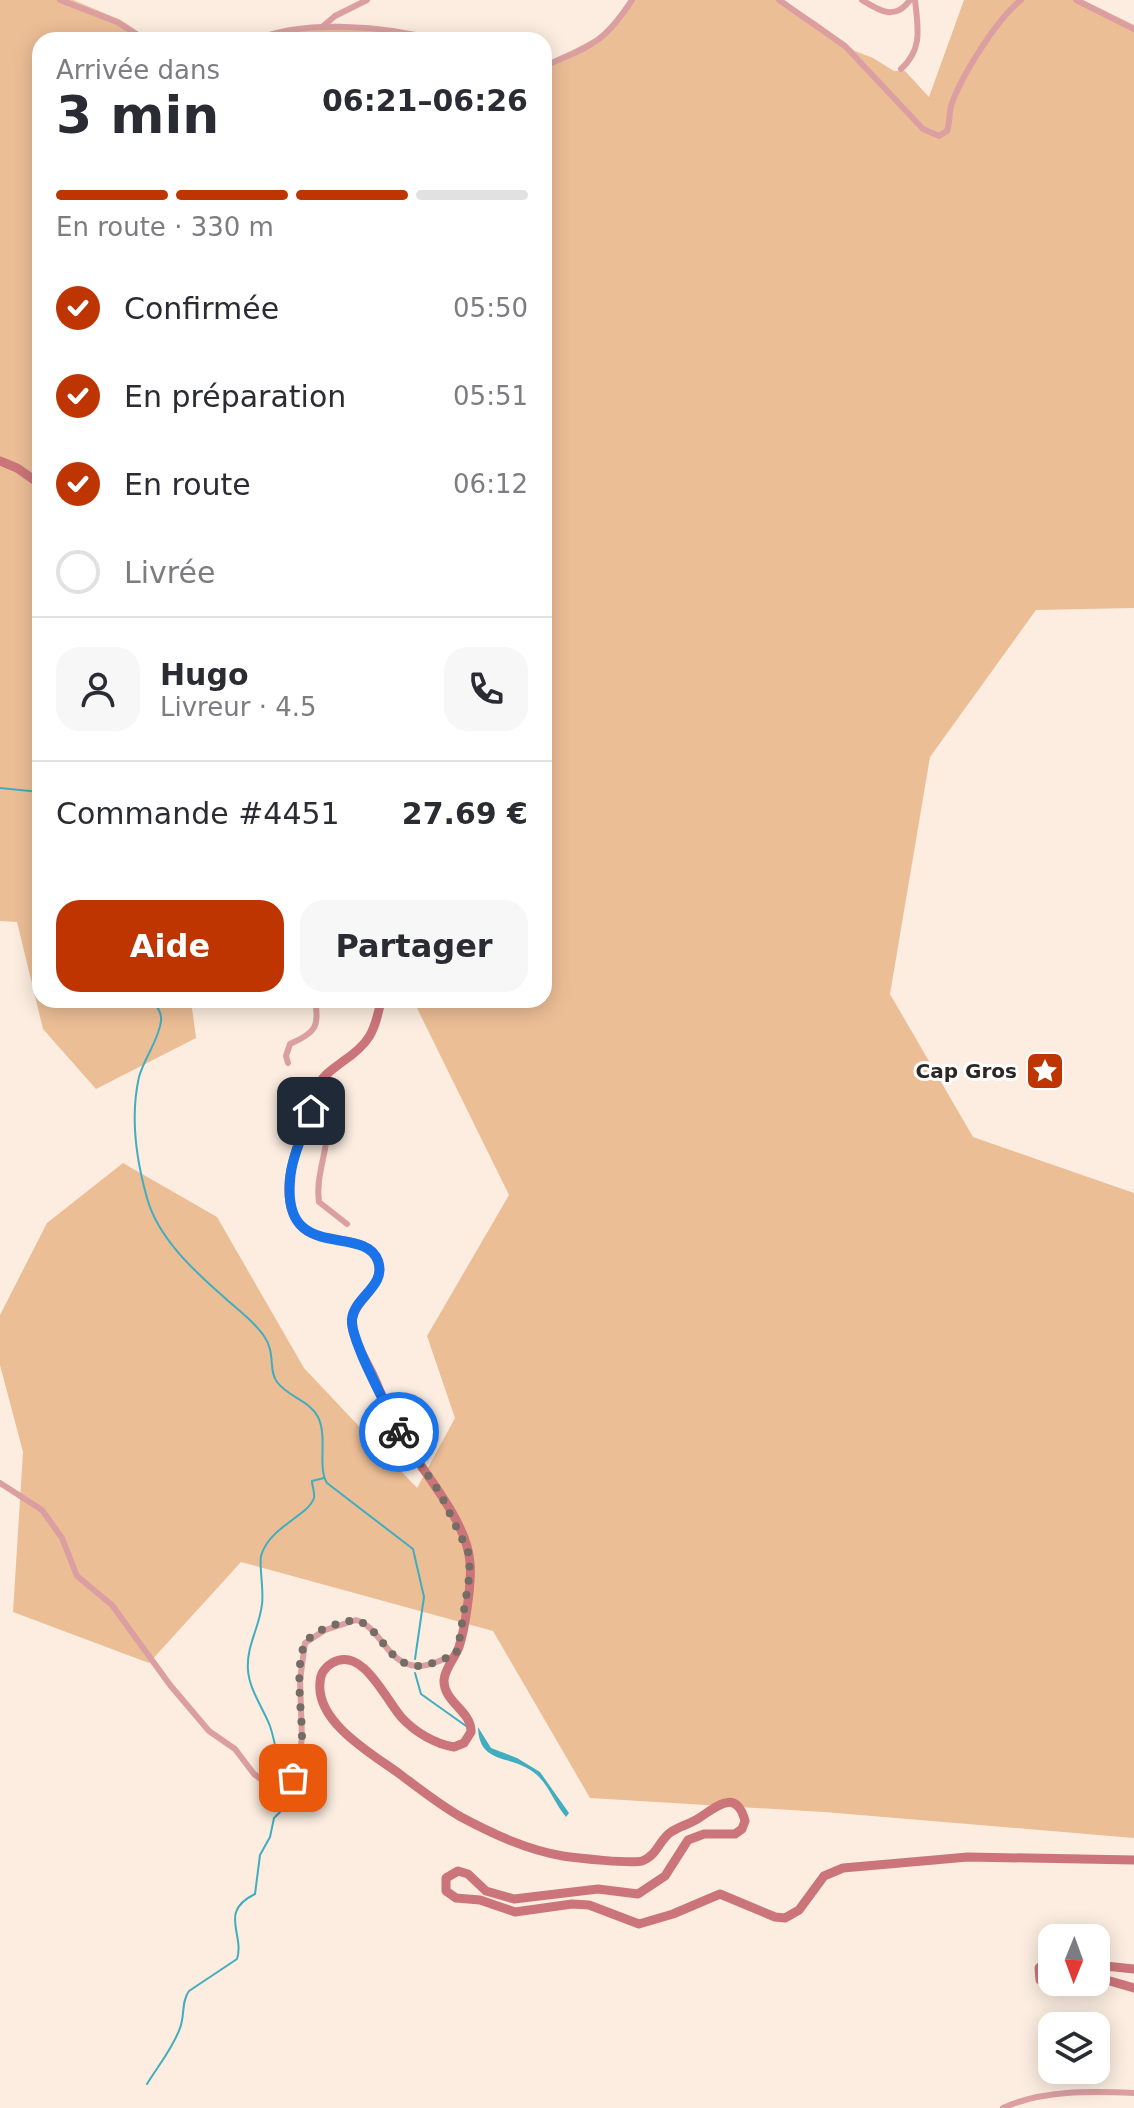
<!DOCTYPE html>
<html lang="fr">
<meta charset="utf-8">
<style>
body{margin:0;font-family:"DejaVu Sans",sans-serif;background:#f7f7f7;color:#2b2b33;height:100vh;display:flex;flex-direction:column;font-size:30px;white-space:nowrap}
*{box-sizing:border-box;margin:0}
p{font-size:26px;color:#7c7c81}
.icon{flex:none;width:44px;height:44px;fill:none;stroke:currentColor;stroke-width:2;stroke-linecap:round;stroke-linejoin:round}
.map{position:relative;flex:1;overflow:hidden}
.side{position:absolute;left:32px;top:32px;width:520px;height:976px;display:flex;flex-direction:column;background:#fff;border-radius:24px;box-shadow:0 4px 20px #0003}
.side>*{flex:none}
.needle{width:52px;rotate:181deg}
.controls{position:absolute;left:1038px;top:1924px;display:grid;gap:16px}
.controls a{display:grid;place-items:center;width:72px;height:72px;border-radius:16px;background:#fff;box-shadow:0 4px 20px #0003;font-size:40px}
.pin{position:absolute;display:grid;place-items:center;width:68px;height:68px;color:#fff;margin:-34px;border-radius:16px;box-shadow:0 4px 12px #0006}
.courier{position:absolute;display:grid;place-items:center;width:80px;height:80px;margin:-40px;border:6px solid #1a73e8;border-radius:50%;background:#fff;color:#222;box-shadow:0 2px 10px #0007}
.head em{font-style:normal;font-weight:800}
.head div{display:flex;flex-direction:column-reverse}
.head{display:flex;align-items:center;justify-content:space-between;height:136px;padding:0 24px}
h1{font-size:52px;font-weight:800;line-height:60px}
.bar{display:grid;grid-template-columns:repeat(4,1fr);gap:12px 8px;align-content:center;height:96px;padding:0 24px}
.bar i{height:10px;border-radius:6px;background:#e1e1e2}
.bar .on{background:#be3502}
.bar p{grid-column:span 4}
.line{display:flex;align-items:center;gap:20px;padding:0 24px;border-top:2px solid #e1e1e2}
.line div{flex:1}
.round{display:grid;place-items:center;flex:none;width:84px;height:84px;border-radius:24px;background:#f7f7f7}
ol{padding:0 24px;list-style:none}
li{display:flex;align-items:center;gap:24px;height:88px}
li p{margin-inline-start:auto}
li .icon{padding:8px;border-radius:50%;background:#be3502;color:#fff;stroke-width:4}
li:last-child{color:#7c7c81}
li i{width:44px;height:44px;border:4px solid #e1e1e2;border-radius:50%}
.cta{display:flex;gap:16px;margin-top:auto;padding:16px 24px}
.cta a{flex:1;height:92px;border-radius:24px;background:#be3502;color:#fff;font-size:32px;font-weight:800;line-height:92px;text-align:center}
.cta a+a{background:#f7f7f7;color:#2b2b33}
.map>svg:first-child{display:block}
.green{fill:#ecbe96}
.water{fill:#41adbf}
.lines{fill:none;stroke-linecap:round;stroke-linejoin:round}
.stream{stroke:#41adbf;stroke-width:2}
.street{stroke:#db9fa1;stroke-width:6}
.secondary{stroke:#cb757a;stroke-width:9}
.done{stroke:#756c65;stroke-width:8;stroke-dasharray:0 14.4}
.route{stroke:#1a73e8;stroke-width:10}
.labels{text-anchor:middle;stroke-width:6;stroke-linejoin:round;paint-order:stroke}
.poi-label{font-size:20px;font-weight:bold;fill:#2d2723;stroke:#fdfdfd;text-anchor:end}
</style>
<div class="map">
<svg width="1134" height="2108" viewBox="0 0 1134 2108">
<rect width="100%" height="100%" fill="#fcede0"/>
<!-- green -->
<g class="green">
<polygon points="0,0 73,0 121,20 150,40 40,40 40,1000 191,1000 196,1038 96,1089 43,1029 17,922 0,921"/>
<polygon points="629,0 782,0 818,23 855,51 873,58 894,71 905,71 929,97 964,0 1083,0 1134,25 1134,608 1036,610 930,757 890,994 973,1137 1134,1193 1134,1838 824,1812 590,1798 493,1631 241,1562 149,1663 13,1612 23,1452 0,1365 0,1315 47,1223 123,1163 217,1217 304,1368 417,1488 455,1418 427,1336 509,1195 413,1000 544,1000 544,65 609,31"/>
<polygon points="364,27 440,40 250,40 267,33"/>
</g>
<!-- water -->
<path class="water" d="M478,1727L491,1748L517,1758L540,1772L569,1813L566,1817C555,1804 549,1786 537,1775C513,1753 479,1767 478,1727Z"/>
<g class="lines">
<!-- stream -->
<g class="stream">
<polyline points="0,788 40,792"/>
<path d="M150,1000C157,1006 162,1012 161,1021C159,1040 144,1058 139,1077C130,1117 136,1159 147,1198C158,1238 194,1271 225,1298C238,1310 254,1321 264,1336C276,1353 268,1370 277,1382C288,1397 309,1400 318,1417C328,1437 317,1467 327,1483L413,1549L424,1597L415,1659"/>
<polyline points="415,1673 421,1694 466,1726"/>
<path d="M282,1780C278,1762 276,1744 270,1726C263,1708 249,1689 248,1670C246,1646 260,1626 262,1604C264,1592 259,1564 261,1556C269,1527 308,1516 314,1498C315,1492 312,1486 312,1481L324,1478"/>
<path d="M147,2084C158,2066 173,2048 180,2028C185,2016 181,2002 189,1991L237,1959C245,1934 218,1912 255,1894L260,1855L270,1837L274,1818L285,1807L287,1802L285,1793"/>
</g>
<!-- street -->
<g class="street">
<polyline points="60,0 117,22 146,40"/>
<path d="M779,0L845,46L923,129L939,136L947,131C950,122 949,114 951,106C961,76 997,19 1021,0"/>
<path d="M862,0C880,11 895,21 910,0"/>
<polyline points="1076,0 1134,29"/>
<polyline points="322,27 335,16 367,0"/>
<path d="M255,40C304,19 386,26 437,40"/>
<path d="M544,66C591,46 603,44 632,0"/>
<path d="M901,69C923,49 918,28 915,0"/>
<path d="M288,1063L286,1056L290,1044C315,1033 320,1027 315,1000"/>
<path d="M317,1091C322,1108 328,1125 326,1143C323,1163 316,1182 319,1202L347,1224"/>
<path d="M0,1483L42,1510L62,1538L77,1576L112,1605L170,1685L209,1731L235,1749L254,1774L270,1786L279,1788L287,1785L297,1767L302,1738L300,1680L305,1643L325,1630L356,1620C382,1628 386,1664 417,1666C431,1667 441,1658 454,1657"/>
<path d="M1003,2108C1041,2090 1092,2091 1134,2093"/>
</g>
<!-- secondary -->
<g class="secondary">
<polyline points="0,461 17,468 40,484"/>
<path d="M381,1000C375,1032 369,1044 342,1062C333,1069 324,1074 319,1084C311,1107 290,1160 289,1183C285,1265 365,1222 378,1261C387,1290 345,1301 353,1331C357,1346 366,1361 373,1375C382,1395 390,1417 401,1436C422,1471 468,1522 470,1563C472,1582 465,1629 459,1647C455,1658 445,1668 444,1680C443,1702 472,1711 471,1732L464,1743L454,1747C435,1744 415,1732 402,1718C386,1701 363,1645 332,1663C324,1668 320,1675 320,1683C316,1723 374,1755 401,1775C421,1790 440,1805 461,1817C493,1834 527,1850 563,1856C577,1858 631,1864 642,1861C657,1856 659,1840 671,1832C680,1826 690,1824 699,1818C715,1808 736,1787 745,1821L742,1829L735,1834H704L688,1840L665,1876L638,1894L598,1889L514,1899L486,1891L468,1874L458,1871L446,1878V1891L456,1898L480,1900L515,1912L572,1904L589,1905L639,1924L673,1914L720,1894L775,1917L785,1918L799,1910L824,1876L843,1868L968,1857L1134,1860"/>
<polyline points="1052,1962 1043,1964 1039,1968 1040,1980 1049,1984 1062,1982"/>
<polyline points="1096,1965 1134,1969"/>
<polyline points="1096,1977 1134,1988"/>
</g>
</g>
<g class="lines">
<!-- done -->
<path class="done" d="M293,1778C298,1765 302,1749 302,1735C302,1714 294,1661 306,1642C314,1630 342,1621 356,1620C382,1628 386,1664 417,1666C430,1667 441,1657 454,1657L458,1649L470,1572L468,1551L440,1493L399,1432"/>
<!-- route -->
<path class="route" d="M311,1111C304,1133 291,1158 290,1181C283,1264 364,1223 378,1261C387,1286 354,1297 352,1319C350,1341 389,1409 399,1432"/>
</g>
<!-- icons -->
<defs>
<symbol id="sight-square" viewBox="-11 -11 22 22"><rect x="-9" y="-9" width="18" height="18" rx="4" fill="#be3502" stroke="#fdfdfd"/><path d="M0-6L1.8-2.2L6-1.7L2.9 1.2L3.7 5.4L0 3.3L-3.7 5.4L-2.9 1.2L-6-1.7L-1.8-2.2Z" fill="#fff"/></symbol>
</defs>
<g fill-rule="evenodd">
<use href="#sight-square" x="1023" y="1049" width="44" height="44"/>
</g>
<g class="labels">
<!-- poi labels -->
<g class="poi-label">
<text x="1017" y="1078">Cap Gros</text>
</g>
</g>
</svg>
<div class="controls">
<a><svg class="needle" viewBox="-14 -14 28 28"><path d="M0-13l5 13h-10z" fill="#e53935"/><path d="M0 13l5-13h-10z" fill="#7c7c81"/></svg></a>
<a><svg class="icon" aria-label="layers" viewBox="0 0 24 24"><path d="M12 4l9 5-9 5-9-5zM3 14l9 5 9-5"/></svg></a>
</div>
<div class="pin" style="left:293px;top:1778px;background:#ea580c"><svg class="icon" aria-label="bag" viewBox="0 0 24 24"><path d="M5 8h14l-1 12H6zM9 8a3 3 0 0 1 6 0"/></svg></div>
<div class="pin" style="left:311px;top:1111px;background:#1f2937"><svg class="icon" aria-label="home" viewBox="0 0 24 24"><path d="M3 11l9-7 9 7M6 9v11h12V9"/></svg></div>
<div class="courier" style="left:399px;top:1432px"><svg class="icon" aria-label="bike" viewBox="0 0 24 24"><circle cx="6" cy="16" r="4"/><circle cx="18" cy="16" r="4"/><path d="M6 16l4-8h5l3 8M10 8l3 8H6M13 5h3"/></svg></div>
<section class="side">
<div class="head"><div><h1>3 min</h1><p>Arrivée dans</p></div><em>06:21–06:26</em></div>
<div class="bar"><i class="on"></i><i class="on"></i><i class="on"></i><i></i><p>En route · 330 m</p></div>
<ol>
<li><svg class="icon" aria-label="check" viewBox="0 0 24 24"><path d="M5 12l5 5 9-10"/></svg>Confirmée<p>05:50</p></li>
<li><svg class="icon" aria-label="check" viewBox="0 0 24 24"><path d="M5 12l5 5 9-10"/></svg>En préparation<p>05:51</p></li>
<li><svg class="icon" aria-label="check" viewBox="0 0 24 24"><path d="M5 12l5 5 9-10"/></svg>En route<p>06:12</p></li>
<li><i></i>Livrée</li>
</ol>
<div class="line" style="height:144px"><a class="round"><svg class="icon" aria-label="person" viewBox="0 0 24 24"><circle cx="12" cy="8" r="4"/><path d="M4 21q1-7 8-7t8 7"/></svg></a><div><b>Hugo</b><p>Livreur · 4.5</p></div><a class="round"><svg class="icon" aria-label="phone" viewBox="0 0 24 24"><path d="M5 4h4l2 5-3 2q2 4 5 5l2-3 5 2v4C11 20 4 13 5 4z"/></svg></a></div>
<div class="line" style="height:104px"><div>Commande #4451</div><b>27.69 €</b></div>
<div class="cta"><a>Aide</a><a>Partager</a></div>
</section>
</div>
